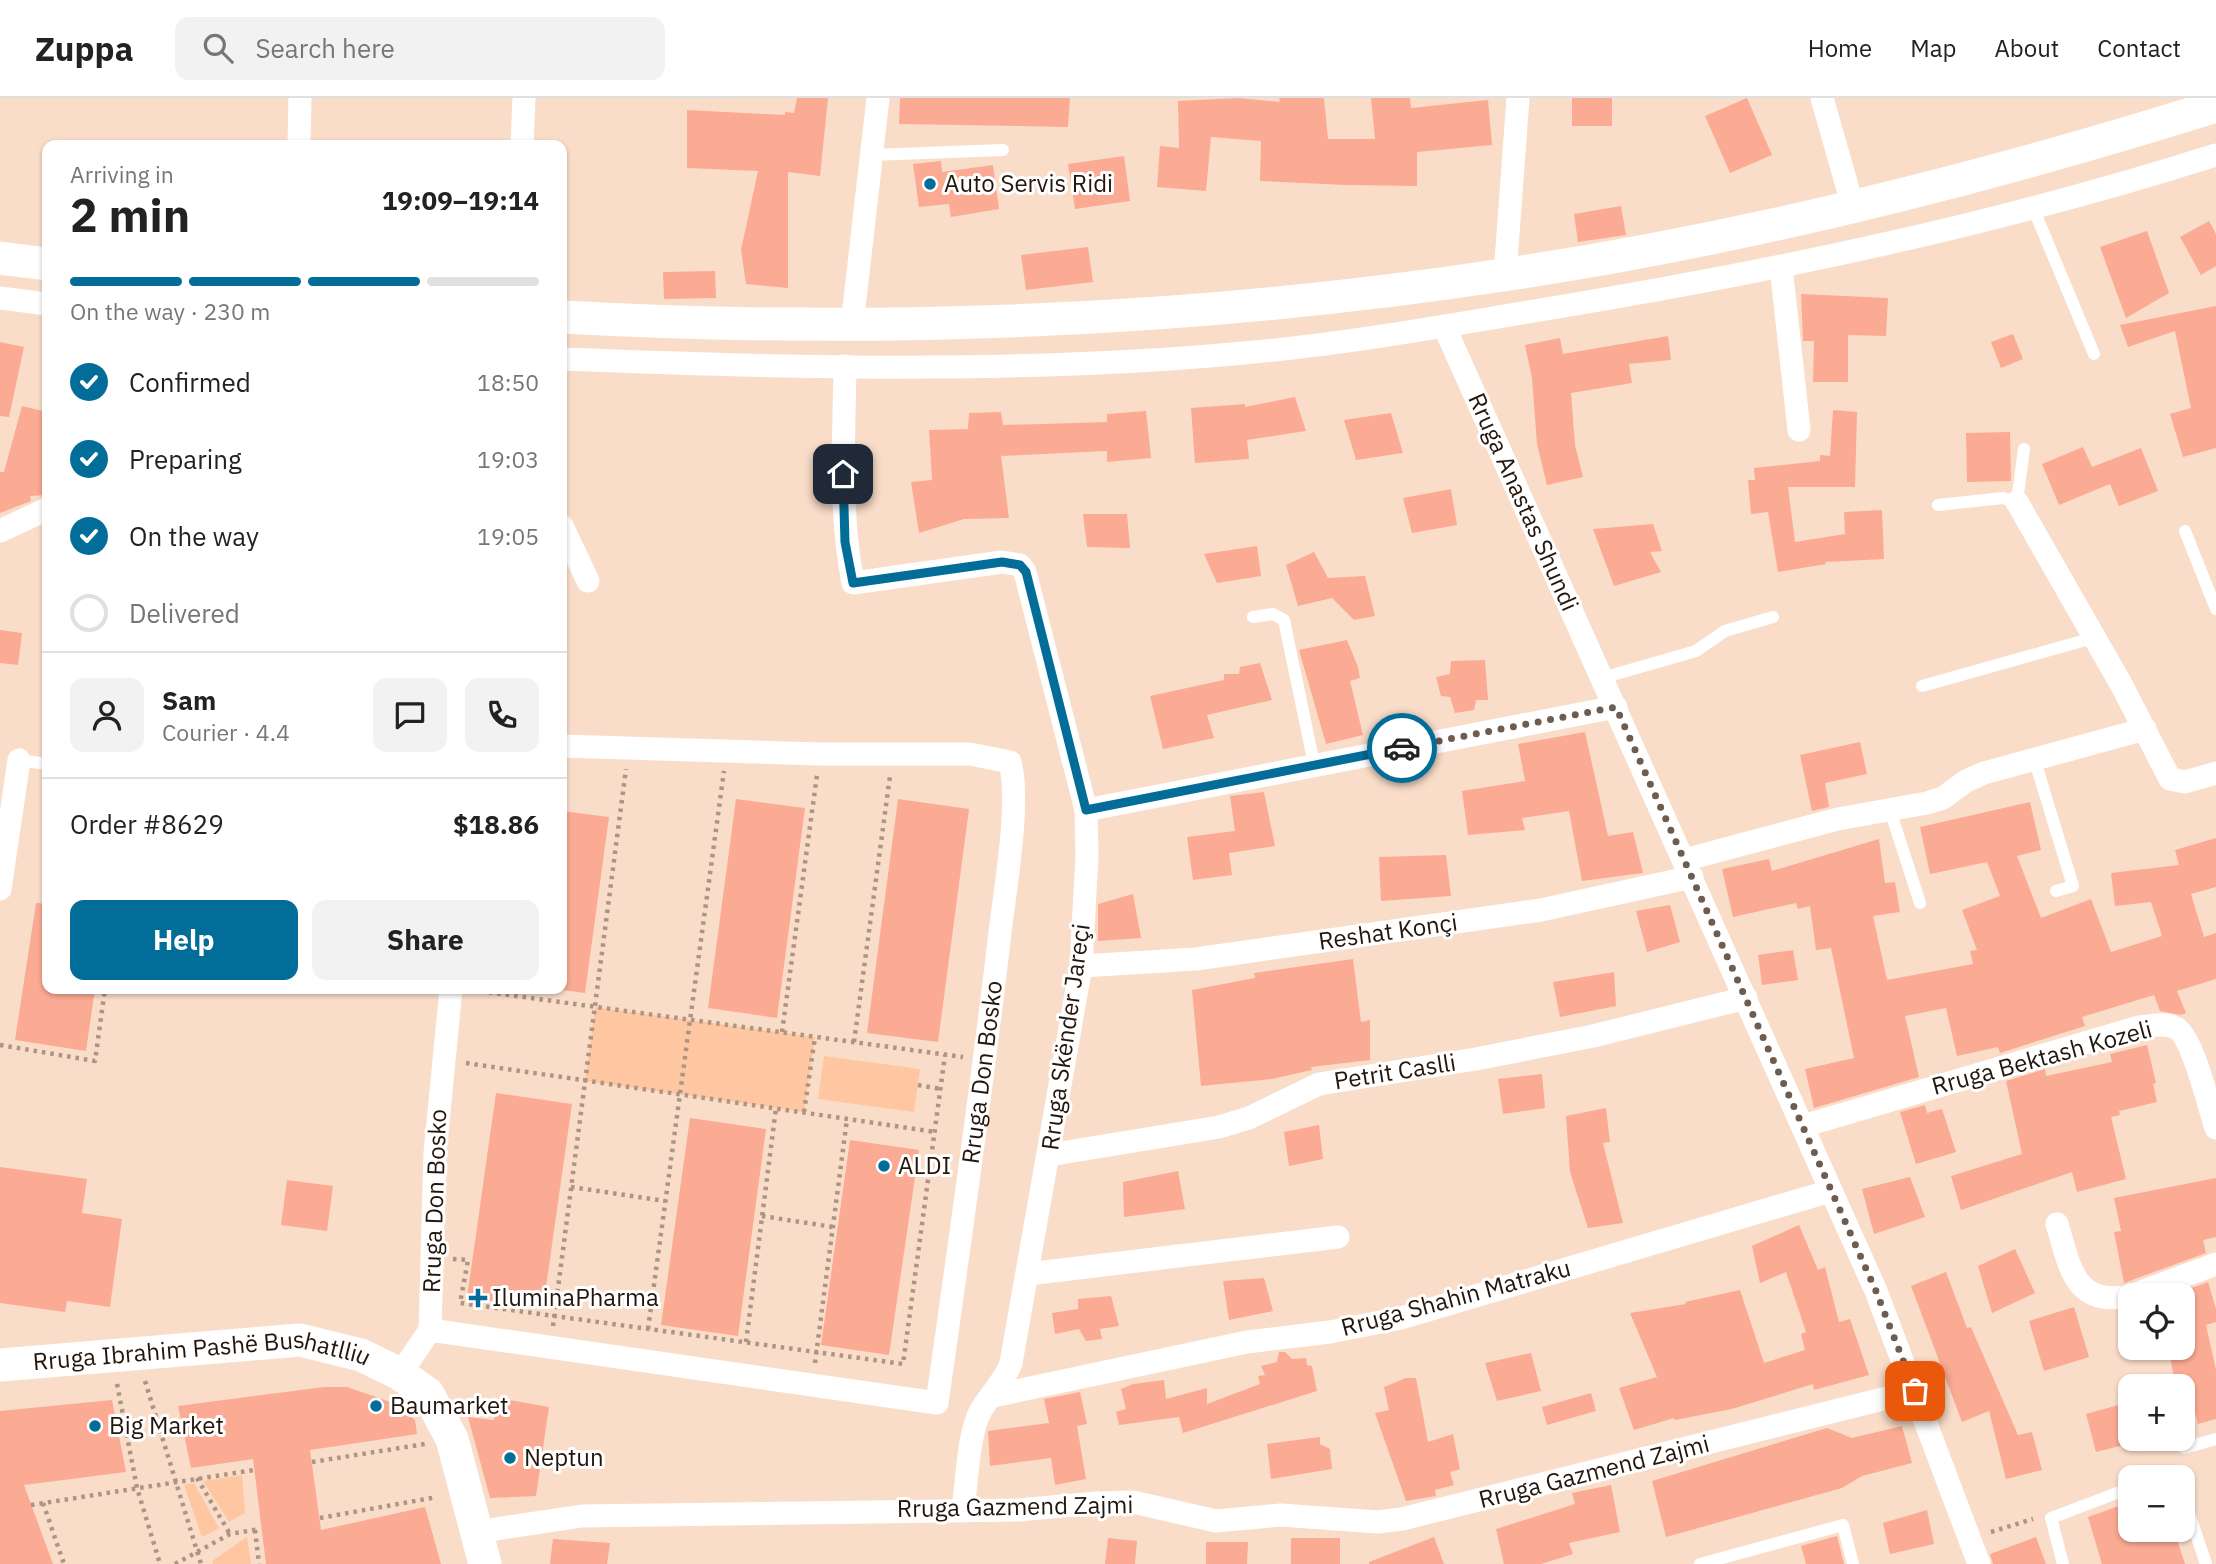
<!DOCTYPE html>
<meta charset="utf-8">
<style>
body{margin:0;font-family:"IBM Plex Sans",sans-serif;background:#f2f2f2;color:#222;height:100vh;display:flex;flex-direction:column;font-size:26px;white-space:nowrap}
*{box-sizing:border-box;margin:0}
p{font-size:23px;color:#767676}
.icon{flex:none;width:38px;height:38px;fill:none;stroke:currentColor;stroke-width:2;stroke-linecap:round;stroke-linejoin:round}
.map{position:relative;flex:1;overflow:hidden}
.sheet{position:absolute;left:42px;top:42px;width:525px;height:854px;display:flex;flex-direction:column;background:#fff;border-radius:14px;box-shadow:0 2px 5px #0004}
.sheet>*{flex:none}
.fabs{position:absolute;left:2118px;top:1185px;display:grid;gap:14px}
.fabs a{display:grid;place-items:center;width:77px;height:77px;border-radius:14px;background:#fff;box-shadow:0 2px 5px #0004;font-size:35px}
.pin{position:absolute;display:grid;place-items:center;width:60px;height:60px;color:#fff;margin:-30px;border-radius:14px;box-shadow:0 4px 10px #0006}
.courier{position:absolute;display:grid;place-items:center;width:70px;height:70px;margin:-35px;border:5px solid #036d9a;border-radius:50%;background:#fff;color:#222;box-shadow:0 2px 9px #0007}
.head em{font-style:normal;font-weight:700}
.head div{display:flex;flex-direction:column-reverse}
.head{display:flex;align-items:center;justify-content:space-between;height:119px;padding:0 28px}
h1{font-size:46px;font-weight:700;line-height:52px}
.bar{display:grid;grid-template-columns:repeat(4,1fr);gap:10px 7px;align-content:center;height:84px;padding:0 28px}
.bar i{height:9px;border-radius:5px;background:#e0e0e0}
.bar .active{background:#036d9a}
.bar p{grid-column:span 4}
.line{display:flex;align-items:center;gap:18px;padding:0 28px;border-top:2px solid #e0e0e0}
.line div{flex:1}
.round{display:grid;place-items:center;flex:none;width:74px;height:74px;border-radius:14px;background:#f2f2f2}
ol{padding:0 28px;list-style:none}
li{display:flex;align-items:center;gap:21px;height:77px}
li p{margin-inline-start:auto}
li .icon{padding:7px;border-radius:50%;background:#036d9a;color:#fff;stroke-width:4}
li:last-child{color:#767676}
li i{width:38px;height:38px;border:4px solid #e0e0e0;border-radius:50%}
.action{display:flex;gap:14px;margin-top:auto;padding:14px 28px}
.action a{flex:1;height:80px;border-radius:14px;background:#036d9a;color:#fff;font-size:28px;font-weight:700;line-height:80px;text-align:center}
.action a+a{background:#f2f2f2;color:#222}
header{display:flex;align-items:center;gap:42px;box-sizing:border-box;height:98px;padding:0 35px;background:#fff;border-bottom:2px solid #e0e0e0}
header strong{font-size:33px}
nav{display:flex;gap:38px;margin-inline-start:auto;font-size:24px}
.search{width:490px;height:63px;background:#f2f2f2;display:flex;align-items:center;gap:18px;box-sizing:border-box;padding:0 24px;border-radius:14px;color:#767676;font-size:26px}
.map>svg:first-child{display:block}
.green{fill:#fec7a1}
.building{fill:#fbaa93}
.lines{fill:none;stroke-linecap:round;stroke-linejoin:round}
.path{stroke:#ad9585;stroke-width:4.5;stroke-dasharray:3.5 5;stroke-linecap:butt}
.lane{stroke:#fff;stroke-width:12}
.street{stroke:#fff;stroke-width:23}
.secondary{stroke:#fff;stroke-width:33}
.done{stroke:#6e5c4f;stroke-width:7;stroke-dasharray:0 12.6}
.route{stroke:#036d9a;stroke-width:9}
.poi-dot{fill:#036d9a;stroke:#fff;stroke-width:2.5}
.labels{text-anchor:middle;stroke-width:6;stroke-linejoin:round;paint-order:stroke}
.poi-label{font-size:24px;fill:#23160d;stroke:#fff;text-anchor:start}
.street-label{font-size:24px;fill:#23160d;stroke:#fff}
</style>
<header>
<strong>Zuppa</strong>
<div class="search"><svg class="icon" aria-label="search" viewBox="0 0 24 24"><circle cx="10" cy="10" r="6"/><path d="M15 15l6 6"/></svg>Search here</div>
<nav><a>Home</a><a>Map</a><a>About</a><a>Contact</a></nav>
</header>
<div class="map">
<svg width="2216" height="1466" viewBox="0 0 2216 1466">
<rect width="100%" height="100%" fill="#faddc9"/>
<!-- green -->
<g class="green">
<polygon points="595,909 815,939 804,1014 585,983"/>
<polygon points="824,958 920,971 914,1014 818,1001"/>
<polygon points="242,1377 245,1415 229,1424 203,1383"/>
<polygon points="194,1385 219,1430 202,1439 184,1387"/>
<polygon points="247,1439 251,1466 213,1466 212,1463"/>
</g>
<!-- building -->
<g class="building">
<polygon points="797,0 828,0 820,78 788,74 788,190 746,186 741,152 758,73 687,70 687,12 785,17 785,14 794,15"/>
<polygon points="900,0 1070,0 1068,29 899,26"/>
<polygon points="1239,0 1280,4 1279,0 1324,0 1328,41 1375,41 1371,0 1410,0 1411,10 1488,2 1492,47 1417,54 1417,88 1346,87 1260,83 1261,43 1211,39 1206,93 1157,89 1160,48 1179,50 1178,3"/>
<rect x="1572" y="0" width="40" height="28"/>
<polygon points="1747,0 1772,57 1730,75 1705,18"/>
<polygon points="1124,58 1130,103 1075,111 1068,66"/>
<polygon points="941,63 942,74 993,67 999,111 951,119 949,106 919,109 913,66"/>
<polygon points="1621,108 1626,137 1578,144 1574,116"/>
<polygon points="2209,123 2216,136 2216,168 2201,177 2180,139"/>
<polygon points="2147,133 2169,195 2126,220 2100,149"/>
<polygon points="1088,149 1093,184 1026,192 1021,157"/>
<polygon points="715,173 716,200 664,201 663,174"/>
<polygon points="1801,196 1888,200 1886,238 1848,237 1848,284 1813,284 1814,243 1803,243"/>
<polygon points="2216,208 2216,350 2183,359 2170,316 2191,310 2175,233 2128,249 2120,227"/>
<polygon points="2013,236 2023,261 2001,270 1991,244"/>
<polygon points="1668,238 1671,262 1629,266 1632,285 1571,295 1575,347 1583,379 1547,387 1537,346 1532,280 1525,247 1560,240 1563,256"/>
<polygon points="0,244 24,249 9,319 0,318"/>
<polygon points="1295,299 1306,333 1247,342 1249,361 1195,365 1191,310 1245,306 1245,309"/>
<polygon points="22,308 47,314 47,347 42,366 47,367 47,397 30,398 31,403 0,415 0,374 4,374"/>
<polygon points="1833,312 1857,314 1855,389 1788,389 1795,444 1845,436 1844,414 1882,412 1884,461 1825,464 1826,466 1778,474 1768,414 1751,416 1748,382 1755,382 1754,370 1820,363 1820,357 1830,358"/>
<polygon points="1146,313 1151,360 1107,364 1107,353 1001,358 1009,420 964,421 919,435 911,384 932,382 929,332 968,331 969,315 1001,314 1003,327 1107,324 1107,316"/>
<polygon points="1391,315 1403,355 1356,362 1344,322"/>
<polygon points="2010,334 2011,383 1967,384 1966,335"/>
<polygon points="2083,349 2092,369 2141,350 2158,393 2119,408 2110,386 2059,407 2042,366"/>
<polygon points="1451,391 1457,427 1412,435 1403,400"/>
<polygon points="1083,416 1127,416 1130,450 1087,449"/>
<polygon points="1653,426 1662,453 1650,454 1661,474 1614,488 1593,431"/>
<polygon points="1257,448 1261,478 1217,485 1204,456"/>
<polygon points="1314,454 1328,480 1365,478 1375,518 1354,522 1332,500 1298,508 1286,467"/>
<polygon points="0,532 22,535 18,567 0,565"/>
<polygon points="1347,542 1358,569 1360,580 1350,583 1363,637 1326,646 1299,552"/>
<polygon points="1485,562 1488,602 1476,602 1474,612 1455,615 1450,599 1441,598 1436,579 1450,576 1451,563"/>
<polygon points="1260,565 1272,602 1207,617 1214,640 1163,651 1150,598 1224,582 1224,576 1239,576 1240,569"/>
<polygon points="1585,634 1608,738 1633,734 1643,775 1582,783 1569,713 1522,720 1525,732 1468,737 1462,693 1525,683 1518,646"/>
<polygon points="1860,644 1867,676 1825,685 1829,709 1812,713 1800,657"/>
<polygon points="1264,694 1275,748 1229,755 1232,777 1193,782 1187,739 1235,733 1230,698"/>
<polygon points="736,701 805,710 777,920 708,910"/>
<polygon points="898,701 969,711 938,944 867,935"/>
<polygon points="2030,704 2041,752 2017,758 2041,820 2091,801 2111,854 2162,838 2151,804 2115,808 2111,775 2179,767 2175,752 2216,740 2216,789 2191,796 2204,839 2216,835 2216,881 2177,893 2186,915 2181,917 2160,913 2154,897 2082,919 2085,928 2000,955 1998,949 1957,958 1946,910 1905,918 1919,979 1814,1010 1805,971 1854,960 1831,850 1816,852 1810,808 1798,811 1796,805 1733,819 1722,771 1769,761 1772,773 1879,741 1885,785 1895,784 1900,814 1873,818 1887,882 1973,866 1970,853 1977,852 1962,812 2000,798 1987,764 1930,776 1920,729"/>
<polygon points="562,713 609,719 585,895 562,892"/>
<polygon points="1446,757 1451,798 1381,803 1379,759"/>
<polygon points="1133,796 1141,840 1098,843 1098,806"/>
<polygon points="36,805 47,806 47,891 95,891 86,953 15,942"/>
<polygon points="1670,807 1680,844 1647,854 1636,813"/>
<polygon points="1793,852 1798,882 1762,887 1758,857"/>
<polygon points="1353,861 1361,924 1370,922 1370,962 1311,969 1312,972 1272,981 1201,988 1192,892 1255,880 1254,875"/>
<polygon points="1614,874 1616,908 1560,919 1553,884"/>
<polygon points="2147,947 2156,985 2153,986 2157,1004 2119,1013 2120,1017 2111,1019 2126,1081 2077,1094 2072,1074 1961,1112 1951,1078 2022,1056 2006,983 2045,971 2046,978 2112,964 2110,956"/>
<polygon points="1542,976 1545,1010 1503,1016 1498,981"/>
<polygon points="496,995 572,1006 543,1210 467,1200"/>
<polygon points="1925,1007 1927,1015 1942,1011 1956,1054 1916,1066 1900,1014"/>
<polygon points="1606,1010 1610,1044 1603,1045 1623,1125 1588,1130 1570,1074 1566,1018"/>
<polygon points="690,1020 766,1031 738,1238 661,1227"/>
<polygon points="1319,1027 1323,1061 1289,1068 1284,1034"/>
<polygon points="850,1042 919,1052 889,1257 821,1247"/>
<polygon points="0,1069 87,1081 82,1115 122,1121 110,1209 67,1203 65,1214 0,1205"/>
<polygon points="1178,1073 1185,1111 1124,1119 1123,1084"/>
<polygon points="1910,1079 1925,1119 1874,1136 1862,1091"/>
<polygon points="2216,1080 2216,1139 2203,1142 2206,1155 2124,1185 2114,1134 2121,1133 2114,1100"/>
<polygon points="287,1082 333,1088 327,1133 281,1127"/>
<polygon points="1799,1127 1818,1172 1825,1169 1839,1224 1850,1221 1869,1277 1814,1292 1813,1286 1732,1311 1675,1322 1674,1320 1634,1332 1619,1290 1657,1279 1630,1215 1686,1206 1685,1204 1740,1192 1764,1265 1805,1252 1801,1236 1806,1234 1786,1174 1760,1185 1752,1148"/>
<polygon points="2015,1151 2035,1195 1992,1215 1978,1168"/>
<polygon points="1946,1174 1967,1230 1971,1229 2018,1337 2032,1334 2042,1372 2006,1381 1989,1313 1962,1324 1911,1188"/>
<polygon points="1264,1180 1273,1213 1229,1222 1223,1183"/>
<polygon points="2208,1184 2216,1211 2216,1224 2206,1227 2216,1272 2216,1321 2198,1326 2188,1288 2176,1288 2168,1250 2182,1250 2182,1197 2173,1197"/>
<polygon points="1111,1198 1119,1228 1100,1231 1102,1241 1086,1243 1079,1231 1055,1236 1052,1215 1078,1211 1078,1201"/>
<polygon points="2074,1209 2089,1259 2044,1273 2029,1223"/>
<polygon points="1279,1254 1285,1254 1292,1261 1306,1260 1307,1267 1312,1268 1317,1293 1183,1335 1179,1319 1119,1327 1116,1314 1126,1311 1121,1291 1133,1286 1164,1282 1166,1301 1207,1290 1207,1306 1260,1286 1258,1278 1265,1277 1261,1268 1277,1264"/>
<polygon points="1531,1255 1541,1293 1497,1303 1485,1265"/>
<polygon points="1406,1280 1416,1280 1428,1344 1453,1336 1460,1371 1450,1374 1454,1387 1435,1392 1436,1398 1406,1403 1375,1315 1389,1312 1384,1289"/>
<polygon points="324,1289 347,1289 396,1306 415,1322 417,1336 310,1352 321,1432 425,1409 441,1466 266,1466 253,1361 191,1370 178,1308"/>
<polygon points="1080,1294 1087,1326 1077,1328 1086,1381 1055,1387 1051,1360 990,1368 988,1333 1049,1325 1044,1301"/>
<polygon points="1591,1295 1596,1313 1547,1327 1542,1309"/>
<polygon points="498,1300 549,1309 536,1398 490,1400 468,1319 494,1322"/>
<polygon points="112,1302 126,1374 24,1387 53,1466 0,1466 0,1313"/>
<polygon points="2122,1306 2132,1345 2096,1354 2086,1316"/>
<polygon points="1902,1328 1912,1365 1862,1378 1842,1390 1666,1439 1652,1383 1827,1330 1852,1340"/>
<polygon points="1320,1339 1320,1346 1330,1351 1332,1371 1271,1381 1267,1346"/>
<polygon points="1611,1387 1620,1434 1569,1445 1573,1456 1541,1466 1504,1466 1496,1431 1575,1406 1572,1395"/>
<polygon points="2130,1404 2130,1432 2174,1432 2185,1466 2102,1466 2088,1419"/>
<polygon points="1927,1412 1934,1446 1890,1456 1883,1425"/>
<polygon points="1837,1438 1844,1466 1806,1466 1801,1448"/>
<polygon points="1434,1439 1444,1466 1369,1466 1369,1464"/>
<polygon points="2036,1439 2046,1466 1993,1466 1990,1456"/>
<polygon points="1108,1440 1137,1443 1135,1466 1105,1466"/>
<rect x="1291" y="1440" width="49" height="26"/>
<polygon points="553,1441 610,1445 607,1466 550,1466"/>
<polygon points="1206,1444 1248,1444 1247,1466 1206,1466"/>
</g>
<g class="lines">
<!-- path -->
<g class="path">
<polyline points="472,892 963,959"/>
<polyline points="782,934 817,677"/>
<polyline points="854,944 890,678"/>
<polyline points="0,947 95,963 105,891"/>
<polyline points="466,965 936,1034"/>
<polyline points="918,987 941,991"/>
<polyline points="804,1014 815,939"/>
<polyline points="571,1089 665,1103"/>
<polyline points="762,1118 833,1129"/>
<polyline points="453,1161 468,1162 460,1205 903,1266 945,957"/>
<polyline points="553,1228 626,671"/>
<polyline points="648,1231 724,673"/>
<polyline points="746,1244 776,1010"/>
<polyline points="815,1265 847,1021"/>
<polyline points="145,1283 201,1466"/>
<polyline points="117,1286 137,1390 160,1466"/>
<polyline points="312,1364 425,1346"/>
<polyline points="197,1380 230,1436"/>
<polyline points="43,1405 64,1466"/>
<polyline points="31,1407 254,1372"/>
<polyline points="320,1420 437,1399"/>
<polyline points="255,1432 259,1466"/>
<polyline points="1991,1434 2033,1421"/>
<polyline points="175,1466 230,1436 260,1431"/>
</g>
<!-- lane -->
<g class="lane">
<polyline points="871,57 1003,52"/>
<polyline points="2034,112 2094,256"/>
<polyline points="1938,407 2003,400 2017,404 2024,351"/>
<polyline points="2185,433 2216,511"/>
<polyline points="1253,519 1273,516 1284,522 1314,666"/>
<polyline points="1602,580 1696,553 1725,533 1773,519"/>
<polyline points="1922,588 2093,540"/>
<polyline points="2034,660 2073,788 2056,793"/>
<polyline points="19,662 47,666"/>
<polyline points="1890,712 1920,805"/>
<polyline points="2184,1350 2216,1341"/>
<polyline points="2160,1379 2175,1373 2177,1379"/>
<polyline points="2182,1394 2206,1466"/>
<polyline points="1700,1466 1843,1427 1853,1466"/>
<polyline points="2063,1466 2051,1420 2130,1390"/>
</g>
<!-- street -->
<g class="street">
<polyline points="1822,0 1853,109"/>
<polyline points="299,47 300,0"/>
<polyline points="522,47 524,0"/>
<polyline points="1781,169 1799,332"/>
<polyline points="1505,177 1518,0"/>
<polyline points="0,200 47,206"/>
<polyline points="852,227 878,0"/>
<polyline points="1444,228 1876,1193 1979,1466"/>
<path d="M562,261C788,270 1017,276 1244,255C1347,246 1450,227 1552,210C1777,173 1998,126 2216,57"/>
<path d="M845,268C844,341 839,413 853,485L1002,464L1020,467L1025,474L1086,712L1087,758L1081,868L1011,1265C1004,1284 991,1296 981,1312C968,1335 967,1384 963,1411"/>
<polyline points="2017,404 2121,586 2170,681 2185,684 2216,675"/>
<polyline points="562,428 588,483"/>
<polyline points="0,433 47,411"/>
<polyline points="1086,712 1616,609"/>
<polyline points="1684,762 1838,721 1927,705 1943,700 1966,683 1984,675 2145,631"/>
<polyline points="0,791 19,662"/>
<polyline points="1081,868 1196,861 1541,812 1692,779"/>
<path id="s1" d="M451,891L435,1055L430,1232L937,1305C959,1151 981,997 999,843C1004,796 1021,706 1010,664L970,656H820L562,648"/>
<path d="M1803,1028L2139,929C2151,928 2165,924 2176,930C2193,939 2209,1010 2216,1030"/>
<polyline points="1049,1057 1219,1029 1249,1020 1319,986 1476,961 1593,938 1746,900"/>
<path d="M2057,1126C2070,1169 2074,1209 2130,1198"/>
<polyline points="1028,1176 1338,1139"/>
<polyline points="2133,1197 2216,1166"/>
<polyline points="400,1276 430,1232"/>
<polyline points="993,1298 1247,1244 1330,1234 1401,1220 1830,1093"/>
<polyline points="476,1434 582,1418 1018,1412 1096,1405 1133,1404 1216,1423 1281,1417 1378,1424 1402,1421 1915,1293"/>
</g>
<!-- secondary -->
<g class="secondary">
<polyline points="0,160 47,166"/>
<path d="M562,219C876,236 1192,224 1503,177C1745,141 1983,81 2216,8"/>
<path id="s2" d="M0,1267L300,1242L361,1257L400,1276L428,1296L452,1341L485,1466"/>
</g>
</g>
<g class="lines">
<!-- done -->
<polyline class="done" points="1402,650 1616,609 1876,1193 1915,1293"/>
<!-- route -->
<polyline class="route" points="843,376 845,444 853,485 1002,464 1020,467 1026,474 1086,712 1402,650"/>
</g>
<!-- markers -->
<g class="poi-dot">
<circle cx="930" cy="86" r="7"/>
<circle cx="884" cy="1068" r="7"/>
<path d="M474.5 1189.5h7v7h7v7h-7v7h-7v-7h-7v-7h7z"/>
<circle cx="376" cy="1308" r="7"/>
<circle cx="95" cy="1328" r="7"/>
<circle cx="510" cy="1360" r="7"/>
</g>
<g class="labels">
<!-- poi labels -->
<g class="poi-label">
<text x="944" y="94">Auto Servis Ridi</text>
<text x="898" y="1076">ALDI</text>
<text x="492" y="1208">IluminaPharma</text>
<text x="390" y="1316">Baumarket</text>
<text x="109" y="1336">Big Market</text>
<text x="524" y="1368">Neptun</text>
</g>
<!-- street labels -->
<g class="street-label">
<text transform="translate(1523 404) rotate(66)" y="8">Rruga Anastas Shundi</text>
<text transform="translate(1388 834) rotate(-8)" y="8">Reshat Konçi</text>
<text transform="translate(1066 939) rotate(-82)" y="8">Rruga Skënder Jareçi</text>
<text transform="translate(2042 960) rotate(-15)" y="8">Rruga Bektash Kozeli</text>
<text dy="8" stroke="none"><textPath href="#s1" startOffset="1188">Rruga Don Bosko</textPath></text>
<text transform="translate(1395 974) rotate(-9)" y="8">Petrit Caslli</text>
<text transform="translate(435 1103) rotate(-88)" y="8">Rruga Don Bosko</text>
<text transform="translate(1456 1200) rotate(-15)" y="8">Rruga Shahin Matraku</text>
<text dy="8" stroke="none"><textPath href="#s2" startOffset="203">Rruga Ibrahim Pashë Bushatlliu</textPath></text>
<text transform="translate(1594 1374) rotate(-14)" y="8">Rruga Gazmend Zajmi</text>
<text transform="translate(1015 1409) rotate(-1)" y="8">Rruga Gazmend Zajmi</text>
</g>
</g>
</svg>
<div class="fabs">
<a><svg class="icon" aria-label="locate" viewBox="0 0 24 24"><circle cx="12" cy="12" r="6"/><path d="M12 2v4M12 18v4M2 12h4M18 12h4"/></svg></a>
<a>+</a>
<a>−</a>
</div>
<div class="pin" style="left:1915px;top:1293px;background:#ea580c"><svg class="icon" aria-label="bag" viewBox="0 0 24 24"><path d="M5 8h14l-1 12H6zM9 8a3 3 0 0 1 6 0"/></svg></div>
<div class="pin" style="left:843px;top:376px;background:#1f2937"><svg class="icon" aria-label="home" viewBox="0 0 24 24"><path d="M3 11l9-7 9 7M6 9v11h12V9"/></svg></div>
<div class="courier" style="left:1402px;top:650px"><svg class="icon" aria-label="car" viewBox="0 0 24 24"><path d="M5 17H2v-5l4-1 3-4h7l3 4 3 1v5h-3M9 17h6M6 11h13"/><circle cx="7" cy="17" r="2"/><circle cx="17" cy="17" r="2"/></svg></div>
<section class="sheet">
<div class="head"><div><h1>2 min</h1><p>Arriving in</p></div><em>19:09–19:14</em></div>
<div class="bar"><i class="active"></i><i class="active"></i><i class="active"></i><i></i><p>On the way · 230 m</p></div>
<ol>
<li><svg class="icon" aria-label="check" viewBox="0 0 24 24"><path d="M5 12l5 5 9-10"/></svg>Confirmed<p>18:50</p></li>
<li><svg class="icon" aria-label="check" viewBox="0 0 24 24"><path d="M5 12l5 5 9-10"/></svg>Preparing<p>19:03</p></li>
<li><svg class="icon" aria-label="check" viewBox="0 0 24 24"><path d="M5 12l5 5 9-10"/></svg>On the way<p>19:05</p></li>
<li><i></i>Delivered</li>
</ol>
<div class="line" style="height:126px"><a class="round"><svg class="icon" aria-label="person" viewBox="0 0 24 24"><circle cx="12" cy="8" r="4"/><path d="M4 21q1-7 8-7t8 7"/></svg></a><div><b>Sam</b><p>Courier · 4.4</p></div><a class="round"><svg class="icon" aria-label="chat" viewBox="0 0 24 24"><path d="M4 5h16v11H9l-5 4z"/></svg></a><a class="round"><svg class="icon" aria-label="phone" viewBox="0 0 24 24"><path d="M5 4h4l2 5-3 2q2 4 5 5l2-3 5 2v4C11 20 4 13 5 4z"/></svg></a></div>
<div class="line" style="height:91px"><div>Order #8629</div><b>$18.86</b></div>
<div class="action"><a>Help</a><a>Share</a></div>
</section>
</div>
